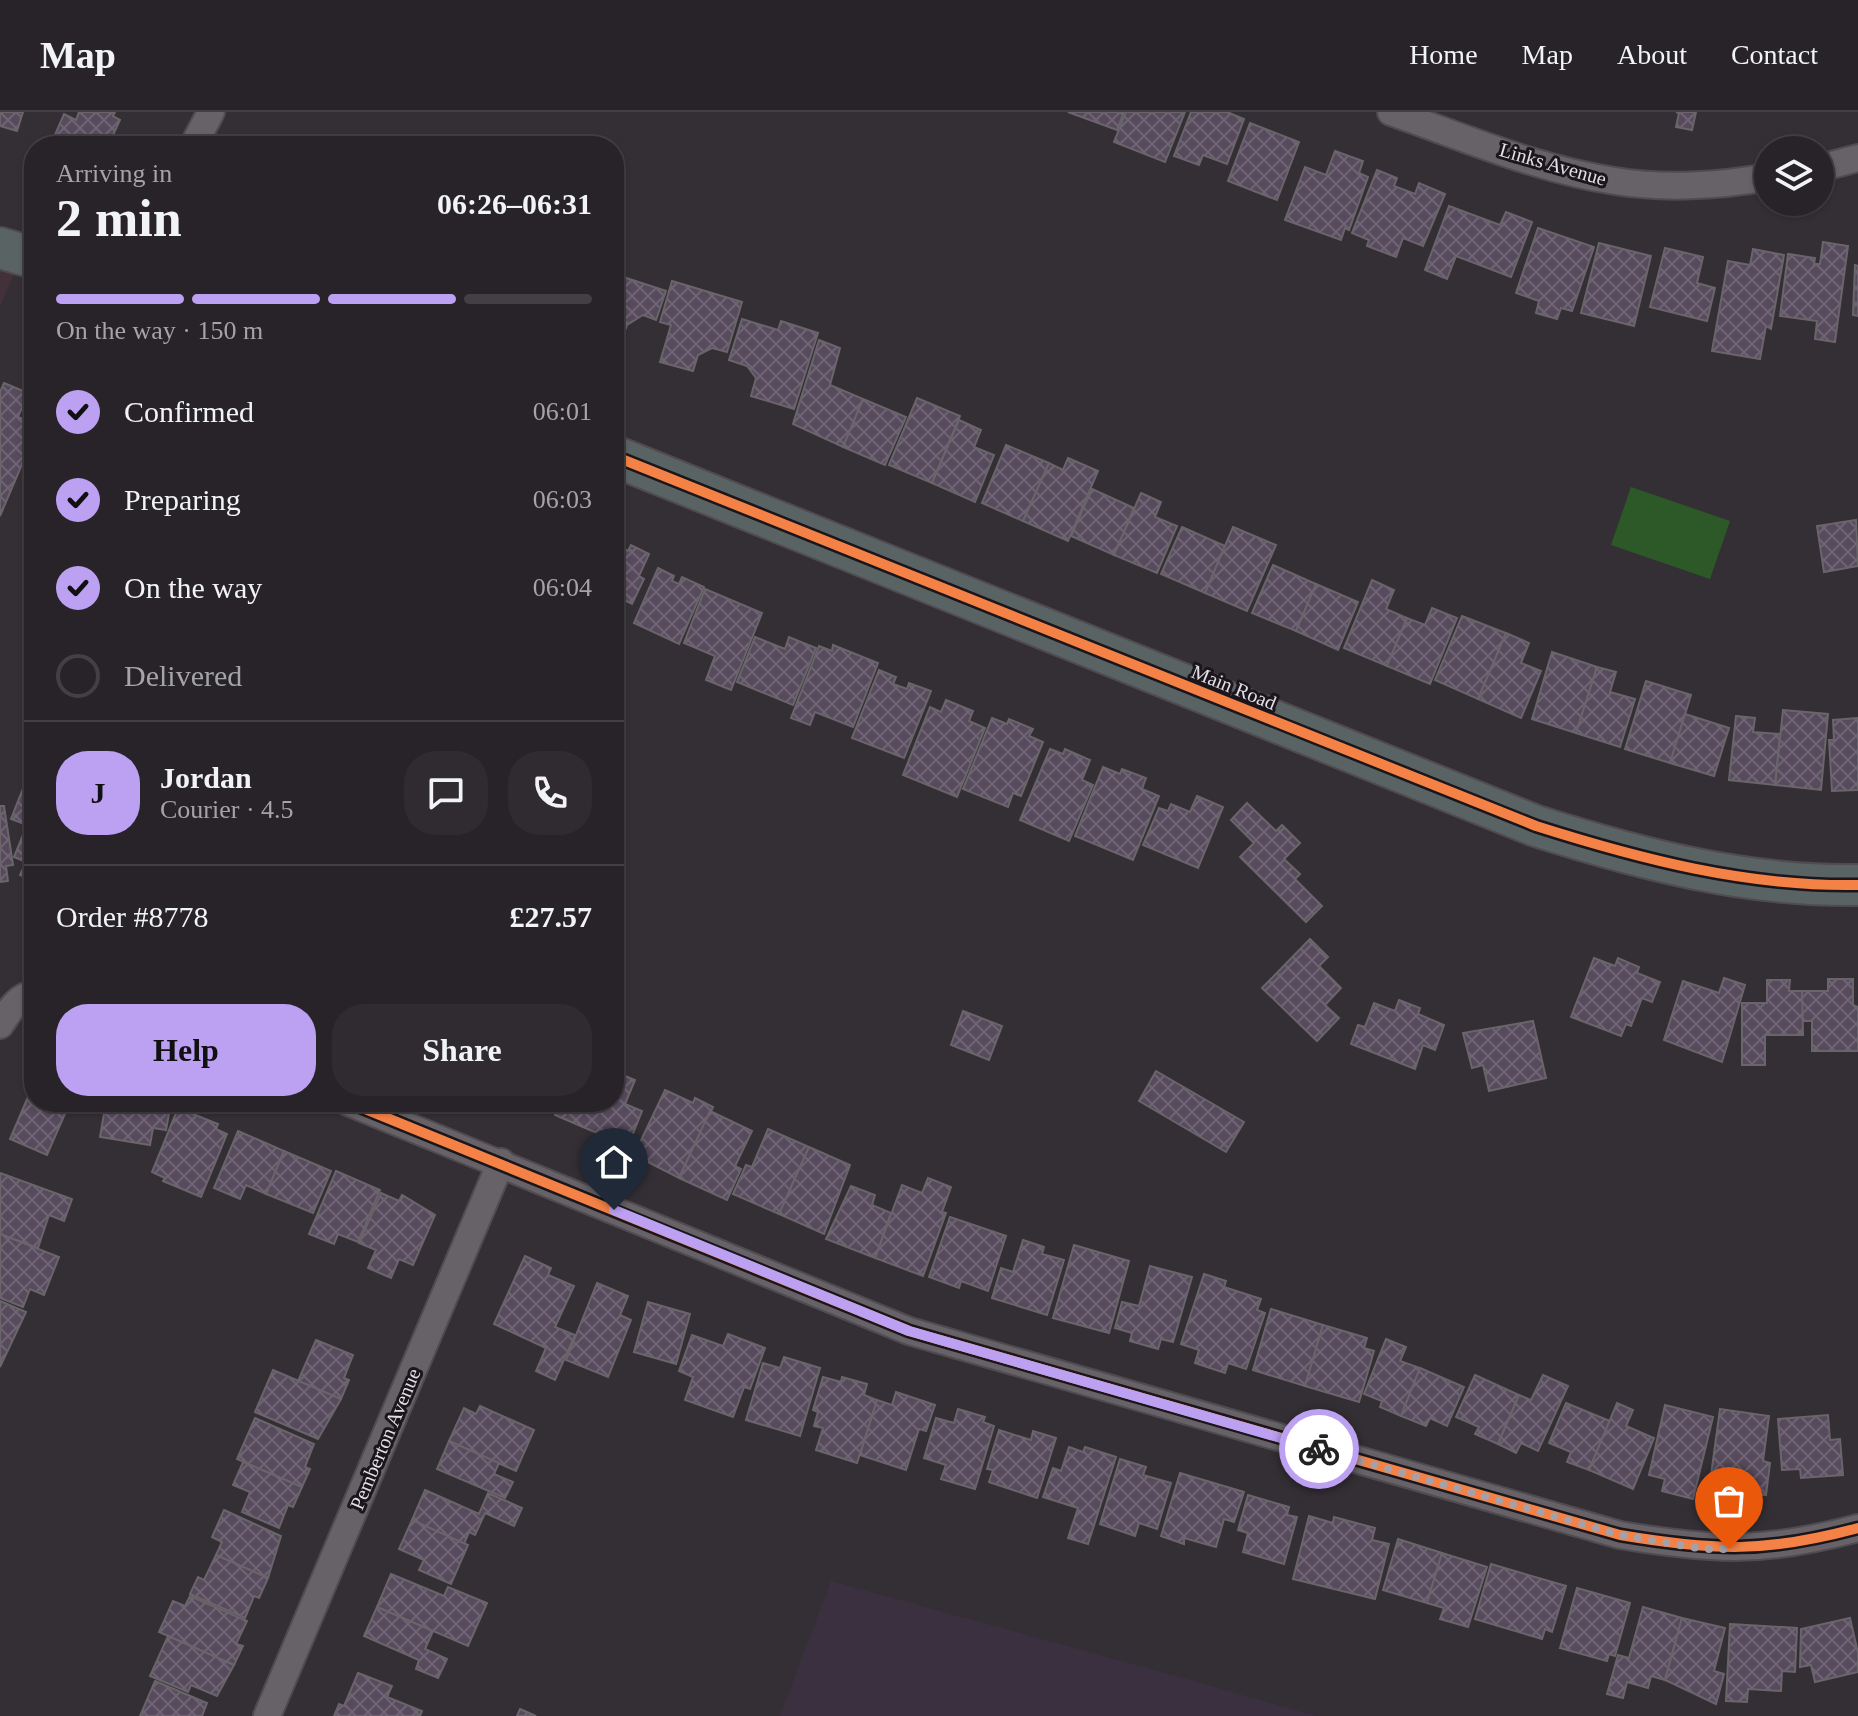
<!DOCTYPE html>
<meta charset="utf-8">
<style>
body{margin:0;font-family:"Times New Roman",serif;background:#2f2b30;color:#f1f3f6;height:100vh;display:flex;flex-direction:column;font-size:30px;white-space:nowrap}
*{box-sizing:border-box;margin:0}
p{font-size:26px;color:#a4a4a8}
.icon{flex:none;width:44px;height:44px;fill:none;stroke:currentColor;stroke-width:2;stroke-linecap:round;stroke-linejoin:round}
.map{position:relative;flex:1;overflow:hidden}
.panel{position:absolute;left:24px;top:24px;width:600px;height:976px;display:flex;flex-direction:column;background:#272328;border-radius:32px;box-shadow:0 2px 6px #0004,0 0 0 2px #434045}
.panel>*{flex:none}
.fabs{position:absolute;left:1754px;top:24px;display:grid;gap:16px}
.fabs a{display:grid;place-items:center;width:80px;height:80px;border-radius:50%;background:#272328;box-shadow:0 2px 6px #0004,0 0 0 2px #434045;font-size:40px}
.pin{position:absolute;display:grid;place-items:center;width:68px;height:68px;color:#fff;margin:-82px -34px;border-radius:50% 50% 50% 0;rotate:-45deg;box-shadow:0 0 8px #0007}
.pin .icon{rotate:45deg}
.courier{position:absolute;display:grid;place-items:center;width:80px;height:80px;margin:-40px;border:6px solid #bca0f2;border-radius:50%;background:#fff;color:#222;box-shadow:0 2px 10px #0007}
.summary em{font-style:normal;font-weight:700}
.summary div{display:flex;flex-direction:column-reverse}
.summary{display:flex;align-items:center;justify-content:space-between;height:136px;padding:0 32px}
h1{font-size:52px;font-weight:700;line-height:60px}
.bar{display:grid;grid-template-columns:repeat(4,1fr);gap:12px 8px;align-content:center;height:96px;padding:0 32px}
.bar i{height:10px;border-radius:6px;background:#434045}
.bar .selected{background:#bca0f2}
.bar p{grid-column:span 4}
.line{display:flex;align-items:center;gap:20px;padding:0 32px;border-top:2px solid #434045}
.line div{flex:1}
.round{display:grid;place-items:center;flex:none;width:84px;height:84px;border-radius:32px;background:#2f2b30}
ol{padding:0 32px;list-style:none}
li{display:flex;align-items:center;gap:24px;height:88px}
li p{margin-inline-start:auto}
li .icon{padding:8px;border-radius:50%;background:#bca0f2;color:#111;stroke-width:4}
li:last-child{color:#a4a4a8}
li i{width:44px;height:44px;border:4px solid #434045;border-radius:50%}
.cta{display:flex;gap:16px;margin-top:auto;padding:16px 32px}
.cta a{flex:1;height:92px;border-radius:32px;background:#bca0f2;color:#111;font-size:32px;font-weight:700;line-height:92px;text-align:center}
.cta a+a{background:#2f2b30;color:#f1f3f6}
header{display:flex;align-items:center;gap:48px;box-sizing:border-box;height:112px;padding:0 40px;background:#272328;border-bottom:2px solid #434045}
header strong{font-size:38px}
nav{display:flex;gap:44px;margin-inline-start:auto;font-size:28px}
.map>svg:first-child{display:block}
.commercial{fill:#423138}
.built{fill:#3b303f}
.pitch{fill:#2d5928}
.building{fill:url(#building-cross-hatch);stroke:#69656a;stroke-width:2}
.lines{fill:none;stroke-linecap:round;stroke-linejoin:round}
.minor-casing{stroke:#504b51;stroke-width:30}
.primary-casing{stroke:#504b51;stroke-width:44}
.minor{stroke:#666267;stroke-width:26}
.primary{stroke:#5a6364;stroke-width:40}
.cycleway-casing{stroke:#1a161b;stroke-width:15}
.cycleway{stroke:#f48246;stroke-width:10}
.done{stroke:#a6a1a8;stroke-width:8;stroke-dasharray:0 14.4}
.route{stroke:#bca0f2;stroke-width:10}
.labels{text-anchor:middle;stroke-width:6;stroke-linejoin:round;paint-order:stroke}
.street-label{font-size:20px;fill:#e4dee6;stroke:#1a161b}
</style>
<header>
<strong>Map</strong>
<nav><a>Home</a><a>Map</a><a>About</a><a>Contact</a></nav>
</header>
<div class="map">
<svg width="1858" height="1604" viewBox="0 0 1858 1604">
<defs>
<pattern id="building-cross-hatch" width="8" height="8" patternUnits="userSpaceOnUse" patternTransform="scale(2)"><rect width="8" height="8" fill="#574a5c"/><path d="M0 0l8 8M0 8l8-8" fill="none" stroke="#6f6473"/></pattern>
</defs>
<rect width="100%" height="100%" fill="#342f35"/>
<!-- commercial -->
<polygon class="commercial" points="0,136 22,143 0,195"/>
<!-- built -->
<polygon class="built" points="831,1469 1187,1567 1316,1604 780,1604"/>
<!-- pitch -->
<polygon class="pitch" points="1631,375 1730,409 1710,467 1611,433"/>
<!-- building -->
<g class="building">
<polygon points="0,0 23,0 17,19 0,14"/>
<polygon points="79,0 115,0 113,4 120,8 108,34 69,34 54,25 64,2 76,8"/>
<polygon points="1068,0 1124,0 1117,18"/>
<polygon points="1126,0 1185,0 1165,50 1114,30"/>
<polygon points="1191,0 1227,0 1244,7 1227,52 1203,43 1199,53 1174,44"/>
<polygon points="1676,0 1696,0 1692,18 1676,15 1679,1"/>
<polygon points="1250,11 1299,30 1277,88 1228,69"/>
<polygon points="1335,39 1363,49 1359,61 1368,65 1349,118 1345,116 1341,128 1285,108 1305,55 1326,63"/>
<polygon points="1377,58 1397,66 1394,74 1415,82 1419,71 1445,82 1423,134 1403,126 1396,145 1367,134 1369,128 1352,121"/>
<polygon points="1449,94 1500,113 1506,100 1532,110 1511,165 1456,144 1447,167 1425,158"/>
<polygon points="1538,116 1594,135 1572,199 1561,196 1557,207 1536,201 1539,189 1516,181"/>
<polygon points="1823,130 1848,134 1835,230 1815,227 1817,209 1780,204 1788,142 1815,146 1814,152 1820,152"/>
<polygon points="1599,131 1651,144 1634,214 1581,201"/>
<polygon points="1665,136 1703,145 1697,171 1715,176 1707,209 1650,195"/>
<polygon points="1753,137 1784,143 1771,217 1766,214 1760,247 1712,239 1728,149 1750,153"/>
<polygon points="1855,153 1858,154 1858,204 1853,203"/>
<polygon points="614,162 666,179 656,208 643,203 627,213 620,233 614,231"/>
<polygon points="672,169 742,190 727,240 712,236 698,243 693,259 660,250 671,213 660,210"/>
<polygon points="742,207 778,218 781,209 818,221 794,297 751,284 756,266 747,254 729,248"/>
<polygon points="819,228 840,236 830,273 863,287 843,335 793,312"/>
<polygon points="4,271 28,281 18,305 34,312 34,324 0,404 0,280"/>
<polygon points="917,286 960,304 932,371 889,353"/>
<polygon points="863,287 906,305 885,353 843,335"/>
<polygon points="959,308 981,318 974,335 994,343 975,390 932,371"/>
<polygon points="1006,333 1049,351 1023,409 982,391"/>
<polygon points="1068,346 1098,359 1068,429 1023,409 1049,351 1063,358"/>
<polygon points="1092,377 1134,396 1114,443 1071,424"/>
<polygon points="1141,381 1161,390 1155,405 1177,414 1157,461 1114,443"/>
<polygon points="1856,408 1858,454 1824,460 1817,414"/>
<polygon points="1182,415 1225,434 1205,481 1161,462"/>
<polygon points="1233,415 1276,433 1247,499 1205,481"/>
<polygon points="614,432 628,439 631,433 649,442 639,464 644,467 632,492 614,483"/>
<polygon points="1273,453 1316,472 1296,519 1252,501"/>
<polygon points="658,456 674,464 672,469 679,472 682,465 704,475 679,532 634,511"/>
<polygon points="1372,468 1394,478 1386,497 1407,506 1387,554 1344,536"/>
<polygon points="1316,472 1358,490 1338,538 1296,519"/>
<polygon points="705,477 762,501 731,578 706,568 715,544 684,531"/>
<polygon points="1432,496 1457,506 1430,572 1387,554 1407,506 1425,513"/>
<polygon points="1462,504 1506,521 1478,587 1435,568"/>
<polygon points="1506,521 1529,531 1521,551 1541,559 1521,606 1478,587"/>
<polygon points="755,525 785,537 789,525 816,536 793,593 737,570"/>
<polygon points="833,533 878,551 853,615 815,600 810,613 791,606 819,534 832,539"/>
<polygon points="1552,540 1597,555 1576,621 1532,607"/>
<polygon points="1597,555 1616,560 1610,580 1635,587 1620,635 1576,621"/>
<polygon points="879,558 896,565 893,572 907,577 909,571 931,579 904,646 852,626"/>
<polygon points="1646,569 1691,583 1670,651 1625,637"/>
<polygon points="946,588 973,599 969,609 985,616 957,685 903,663 930,595 941,600"/>
<polygon points="1783,598 1828,602 1821,678 1775,673"/>
<polygon points="1685,602 1729,616 1714,664 1670,651"/>
<polygon points="1736,604 1755,606 1753,620 1780,622 1775,673 1729,668"/>
<polygon points="992,606 1007,612 1009,607 1033,617 1029,624 1043,630 1021,684 1013,681 1008,695 963,677"/>
<polygon points="1858,606 1858,678 1832,679 1829,628 1834,628 1833,608"/>
<polygon points="1050,637 1063,642 1065,637 1090,648 1082,668 1093,673 1069,729 1020,708"/>
<polygon points="1103,655 1120,662 1122,657 1146,666 1142,677 1159,684 1133,748 1075,724"/>
<polygon points="24,674 34,677 34,769 20,763 26,750 14,745 27,713 11,707"/>
<polygon points="1197,684 1223,695 1198,756 1143,733 1159,696 1168,699 1171,692 1190,700"/>
<polygon points="1247,691 1276,719 1282,713 1300,731 1284,747 1300,762 1295,767 1322,794 1306,810 1240,745 1254,731 1231,708"/>
<polygon points="0,694 4,694 13,753 6,754 8,769 0,770"/>
<polygon points="1310,827 1328,845 1319,854 1341,876 1325,893 1339,906 1317,929 1262,876"/>
<polygon points="1594,846 1615,854 1618,846 1639,855 1637,861 1660,870 1652,890 1642,886 1631,914 1626,912 1621,924 1571,905"/>
<polygon points="1724,866 1745,873 1722,950 1664,928 1683,869 1719,881"/>
<polygon points="1828,867 1853,867 1853,893 1858,895 1858,939 1812,939 1812,909 1802,909 1802,879 1828,879"/>
<polygon points="1767,868 1790,868 1789,879 1802,879 1803,923 1765,923 1765,953 1742,953 1742,891 1767,891"/>
<polygon points="1399,888 1420,896 1418,902 1444,913 1435,938 1423,933 1415,957 1351,932 1358,913 1365,915 1374,891 1395,899"/>
<polygon points="963,899 1002,914 989,948 951,933"/>
<polygon points="1533,909 1546,966 1489,979 1483,953 1472,956 1463,921"/>
<polygon points="1156,959 1244,1010 1226,1040 1139,989"/>
<polygon points="618,961 635,968 625,992 642,999 630,1029 608,1020 606,1025 555,1003 561,990 614,990 614,968"/>
<polygon points="34,971 34,990 57,990 67,997 47,1043 10,1027"/>
<polygon points="665,978 693,991 695,986 713,995 679,1066 634,1043"/>
<polygon points="106,990 171,990 166,1018 153,1016 150,1033 100,1025"/>
<polygon points="508,990 557,990 553,999 534,991 531,1000"/>
<polygon points="178,996 218,1012 216,1017 227,1022 201,1085 163,1069 165,1066 152,1060"/>
<polygon points="710,999 752,1019 735,1054 741,1057 727,1088 679,1066"/>
<polygon points="768,1017 809,1035 779,1102 733,1082 746,1053 752,1055"/>
<polygon points="238,1019 284,1039 266,1082 246,1073 240,1087 214,1076"/>
<polygon points="809,1035 850,1053 824,1122 779,1102"/>
<polygon points="284,1039 331,1059 313,1101 266,1082"/>
<polygon points="336,1059 380,1078 358,1130 338,1122 334,1132 309,1122"/>
<polygon points="0,1061 72,1087 64,1109 49,1103 38,1136 0,1122"/>
<polygon points="928,1066 951,1075 942,1100 946,1101 923,1164 875,1146 902,1073 922,1081"/>
<polygon points="851,1074 875,1083 872,1093 891,1101 875,1146 826,1127"/>
<polygon points="381,1081 399,1089 402,1083 435,1103 413,1153 399,1147 391,1166 368,1156 376,1138 359,1131"/>
<polygon points="950,1105 1006,1124 988,1179 961,1169 959,1176 929,1165"/>
<polygon points="0,1122 59,1145 44,1183 30,1177 23,1195 0,1186"/>
<polygon points="1023,1128 1044,1135 1042,1142 1064,1148 1047,1203 992,1186 1001,1156 1013,1160"/>
<polygon points="1074,1133 1129,1149 1109,1221 1053,1206"/>
<polygon points="525,1144 551,1156 548,1163 574,1174 555,1215 575,1223 555,1268 536,1259 546,1236 494,1212"/>
<polygon points="1150,1154 1192,1165 1173,1230 1161,1227 1158,1237 1130,1229 1132,1221 1115,1216 1122,1190 1139,1194"/>
<polygon points="1204,1162 1226,1169 1224,1175 1261,1187 1257,1198 1265,1201 1246,1257 1228,1251 1225,1261 1195,1251 1199,1238 1181,1232"/>
<polygon points="597,1171 628,1184 620,1203 631,1208 608,1265 566,1248"/>
<polygon points="0,1189 26,1200 0,1255"/>
<polygon points="648,1190 690,1202 676,1252 634,1240"/>
<polygon points="1271,1197 1323,1213 1305,1274 1253,1258"/>
<polygon points="1323,1213 1367,1226 1364,1236 1374,1239 1359,1290 1305,1274"/>
<polygon points="728,1222 765,1236 750,1277 744,1275 733,1305 685,1288 693,1265 679,1259 692,1223 723,1234"/>
<polygon points="1386,1227 1406,1235 1400,1249 1420,1256 1401,1304 1380,1295 1382,1289 1364,1282"/>
<polygon points="316,1228 353,1243 344,1266 349,1268 341,1287 298,1269"/>
<polygon points="784,1245 820,1256 800,1324 746,1308 763,1251 780,1256"/>
<polygon points="1420,1256 1464,1275 1447,1314 1430,1306 1426,1314 1401,1304"/>
<polygon points="273,1258 341,1287 318,1327 255,1300"/>
<polygon points="1475,1263 1519,1283 1498,1332 1475,1322 1479,1315 1456,1305"/>
<polygon points="1543,1263 1568,1274 1538,1339 1521,1331 1516,1341 1498,1332 1519,1283 1531,1288"/>
<polygon points="823,1265 841,1270 842,1265 867,1272 864,1283 877,1288 857,1351 816,1338 823,1316 814,1314 818,1300 813,1298"/>
<polygon points="896,1280 935,1293 926,1319 919,1317 906,1358 860,1343 877,1288 892,1293"/>
<polygon points="1566,1291 1610,1309 1589,1358 1567,1350 1571,1340 1549,1331"/>
<polygon points="1617,1291 1633,1298 1626,1314 1654,1326 1633,1377 1589,1358"/>
<polygon points="1665,1293 1713,1305 1693,1387 1662,1379 1665,1367 1649,1363"/>
<polygon points="480,1294 534,1318 516,1359 449,1329 464,1296 476,1302"/>
<polygon points="958,1297 985,1305 983,1310 994,1314 975,1377 941,1367 946,1353 924,1346 936,1306 954,1311"/>
<polygon points="1720,1297 1769,1304 1763,1349 1770,1351 1766,1383 1729,1378 1730,1365 1711,1363"/>
<polygon points="1828,1303 1830,1328 1840,1327 1843,1363 1801,1366 1800,1357 1782,1358 1778,1307"/>
<polygon points="255,1306 314,1332 305,1355 310,1357 302,1375 237,1347"/>
<polygon points="999,1318 1031,1328 1033,1319 1056,1326 1037,1386 989,1370 993,1358 987,1357"/>
<polygon points="449,1329 499,1351 494,1362 513,1370 505,1386 437,1357"/>
<polygon points="1069,1335 1083,1340 1085,1335 1116,1345 1088,1432 1068,1426 1078,1396 1043,1385 1053,1356 1061,1359"/>
<polygon points="1120,1347 1146,1355 1143,1363 1171,1371 1157,1417 1139,1411 1135,1424 1100,1412"/>
<polygon points="243,1350 302,1375 293,1395 288,1393 279,1416 242,1400 250,1380 233,1373"/>
<polygon points="1180,1361 1244,1380 1234,1410 1224,1407 1216,1435 1184,1426 1184,1432 1161,1424"/>
<polygon points="425,1378 479,1402 488,1381 522,1396 514,1414 485,1401 475,1423 469,1420 464,1432 412,1408"/>
<polygon points="1248,1383 1289,1395 1287,1403 1297,1405 1284,1452 1243,1440 1248,1421 1238,1418"/>
<polygon points="224,1398 281,1424 268,1466 216,1443 222,1430 212,1425"/>
<polygon points="1309,1404 1333,1411 1334,1405 1375,1416 1372,1428 1389,1432 1375,1487 1293,1467"/>
<polygon points="412,1408 468,1433 451,1472 419,1458 424,1448 399,1437"/>
<polygon points="1398,1427 1442,1441 1427,1491 1383,1478"/>
<polygon points="1442,1441 1487,1455 1468,1515 1440,1507 1444,1496 1427,1491"/>
<polygon points="216,1443 268,1466 259,1486 254,1484 245,1506 190,1482 198,1465 204,1468"/>
<polygon points="1491,1452 1566,1474 1552,1520 1545,1517 1542,1527 1475,1507"/>
<polygon points="391,1462 444,1484 448,1475 487,1491 468,1534 377,1495"/>
<polygon points="1577,1476 1630,1491 1615,1544 1609,1542 1607,1549 1560,1536"/>
<polygon points="190,1484 247,1509 236,1532 243,1534 234,1553 159,1520 173,1489 185,1494"/>
<polygon points="377,1495 433,1519 425,1537 447,1547 438,1566 416,1557 419,1548 364,1524"/>
<polygon points="1643,1495 1682,1506 1665,1568 1651,1564 1648,1576 1627,1570 1623,1586 1607,1582 1618,1543 1629,1546"/>
<polygon points="1682,1506 1725,1516 1714,1559 1724,1562 1716,1592 1665,1568"/>
<polygon points="1850,1506 1858,1541 1858,1560 1815,1570 1811,1553 1800,1555 1801,1517"/>
<polygon points="1730,1512 1797,1516 1795,1560 1782,1559 1781,1579 1748,1577 1747,1590 1726,1589"/>
<polygon points="168,1524 234,1553 217,1584 191,1573 188,1580 150,1564"/>
<polygon points="358,1561 392,1574 387,1585 422,1599 420,1604 334,1604 339,1592 344,1594"/>
<polygon points="155,1569 207,1591 202,1604 140,1604"/>
<polygon points="520,1597 536,1604 517,1604"/>
</g>
<g class="lines">
<defs>
<g id="minor">
<path d="M1391,0C1463,25 1539,58 1615,69C1663,77 1720,74 1768,65"/>
<polyline points="193,34 211,0"/>
<polyline points="1820,56 1858,46"/>
<path d="M0,913C9,900 17,884 34,882"/>
<path d="M348,990L909,1219L1620,1423C1715,1439 1765,1441 1858,1416"/>
<polyline points="267,1604 501,1050"/>
</g>
<g id="primary">
<polyline points="0,136 34,146"/>
<path d="M614,344L1536,714C1640,747 1747,775 1858,773"/>
</g>
</defs>
<!-- minor casing -->
<use href="#minor" class="minor-casing"/>
<!-- primary casing -->
<use href="#primary" class="primary-casing"/>
<!-- minor -->
<use href="#minor" class="minor"/>
<!-- primary -->
<use href="#primary" class="primary"/>
<defs>
<g id="cycleway">
<path d="M614,344L1536,714C1640,747 1747,775 1858,773"/>
<path d="M348,990L909,1219L1620,1423C1715,1439 1765,1441 1858,1416"/>
</g>
</defs>
<!-- cycleway casing -->
<use href="#cycleway" class="cycleway-casing"/>
<!-- cycleway -->
<use href="#cycleway" class="cycleway"/>
</g>
<g class="lines">
<!-- done -->
<polyline class="done" points="1319,1337 1620,1423 1703,1437 1729,1437"/>
<!-- route -->
<polyline class="route" points="614,1098 909,1219 1319,1337"/>
</g>
<g class="labels">
<!-- street labels -->
<g class="street-label">
<text transform="translate(1553 52) rotate(16)" y="7">Links Avenue</text>
<text transform="translate(1234 575) rotate(22)" y="7">Main Road</text>
<text transform="translate(385 1327) rotate(-67)" y="7">Pemberton Avenue</text>
</g>
</g>
</svg>
<div class="fabs">
<a><svg class="icon" aria-label="layers" viewBox="0 0 24 24"><path d="M12 4l9 5-9 5-9-5zM3 14l9 5 9-5"/></svg></a>
</div>
<div class="pin" style="left:1729px;top:1437px;background:#ea580c"><svg class="icon" aria-label="bag" viewBox="0 0 24 24"><path d="M5 8h14l-1 12H6zM9 8a3 3 0 0 1 6 0"/></svg></div>
<div class="pin" style="left:614px;top:1098px;background:#1f2937"><svg class="icon" aria-label="home" viewBox="0 0 24 24"><path d="M3 11l9-7 9 7M6 9v11h12V9"/></svg></div>
<div class="courier" style="left:1319px;top:1337px"><svg class="icon" aria-label="bike" viewBox="0 0 24 24"><circle cx="6" cy="16" r="4"/><circle cx="18" cy="16" r="4"/><path d="M6 16l4-8h5l3 8M10 8l3 8H6M13 5h3"/></svg></div>
<section class="panel">
<div class="summary"><div><h1>2 min</h1><p>Arriving in</p></div><em>06:26–06:31</em></div>
<div class="bar"><i class="selected"></i><i class="selected"></i><i class="selected"></i><i></i><p>On the way · 150 m</p></div>
<ol>
<li><svg class="icon" aria-label="check" viewBox="0 0 24 24"><path d="M5 12l5 5 9-10"/></svg>Confirmed<p>06:01</p></li>
<li><svg class="icon" aria-label="check" viewBox="0 0 24 24"><path d="M5 12l5 5 9-10"/></svg>Preparing<p>06:03</p></li>
<li><svg class="icon" aria-label="check" viewBox="0 0 24 24"><path d="M5 12l5 5 9-10"/></svg>On the way<p>06:04</p></li>
<li><i></i>Delivered</li>
</ol>
<div class="line" style="height:144px"><b class="round" style="background:#bca0f2;color:#111">J</b><div><b>Jordan</b><p>Courier · 4.5</p></div><a class="round"><svg class="icon" aria-label="chat" viewBox="0 0 24 24"><path d="M4 5h16v11H9l-5 4z"/></svg></a><a class="round"><svg class="icon" aria-label="phone" viewBox="0 0 24 24"><path d="M5 4h4l2 5-3 2q2 4 5 5l2-3 5 2v4C11 20 4 13 5 4z"/></svg></a></div>
<div class="line" style="height:104px"><div>Order #8778</div><b>£27.57</b></div>
<div class="cta"><a>Help</a><a>Share</a></div>
</section>
</div>
